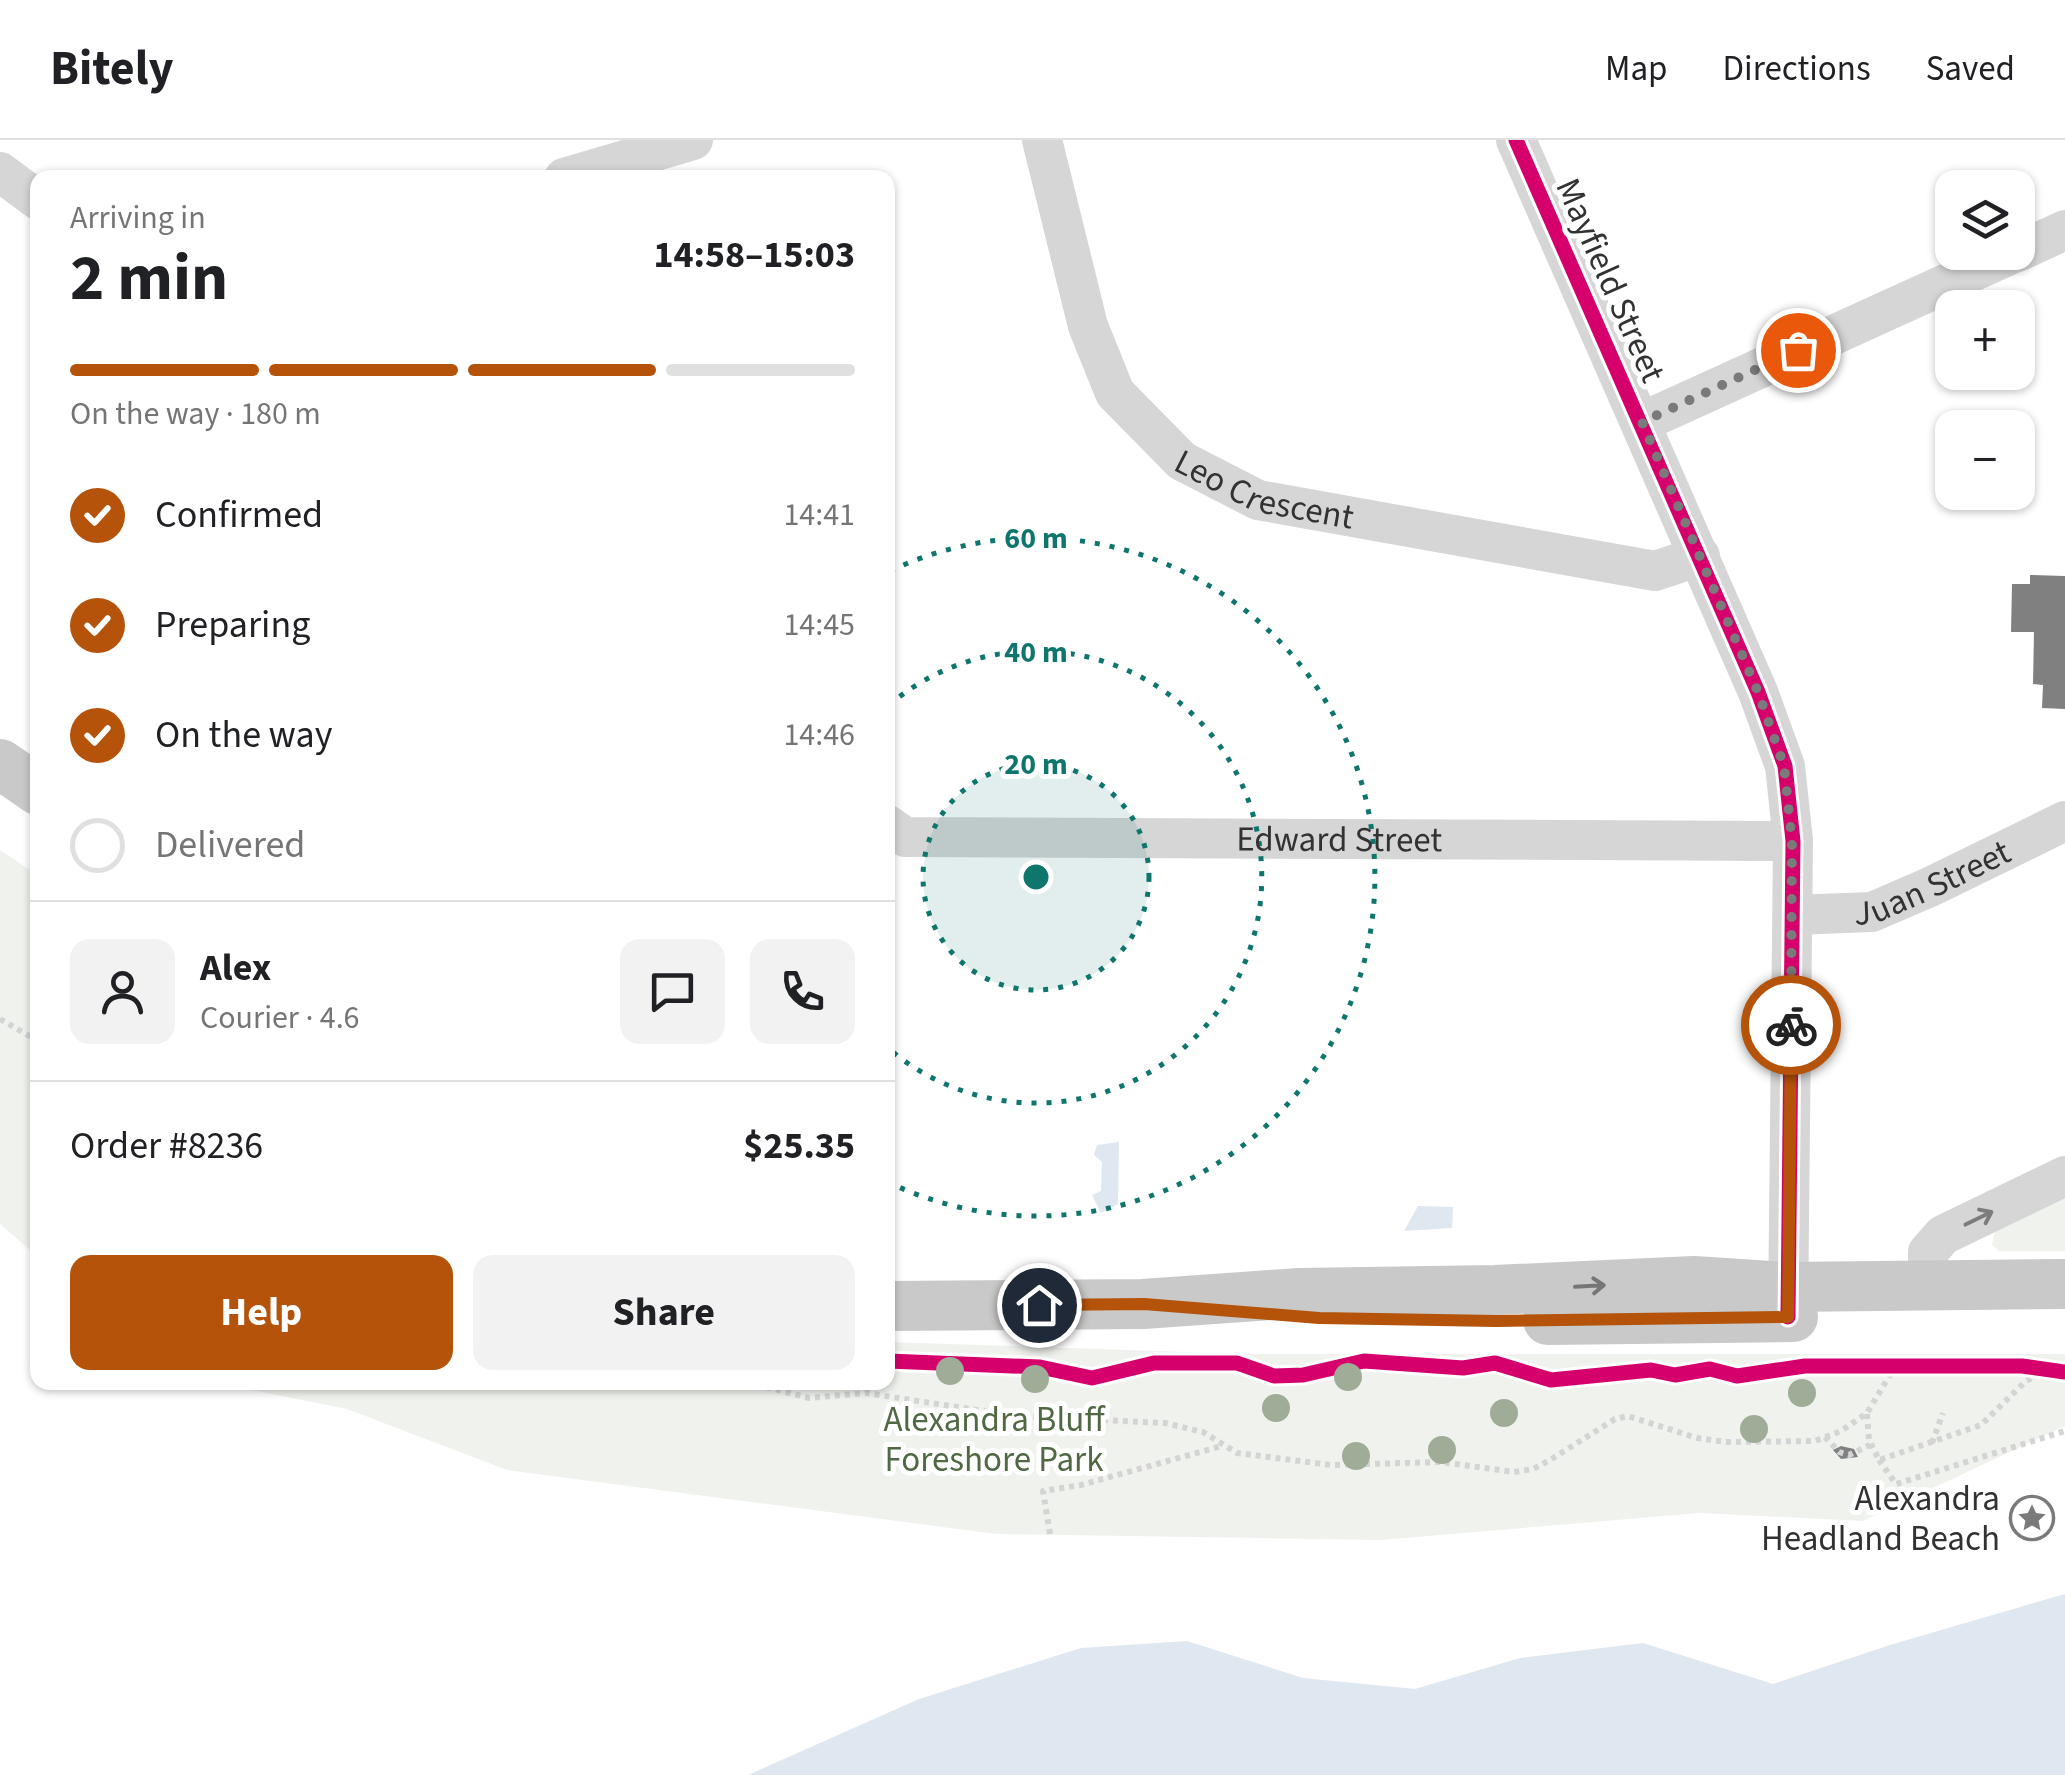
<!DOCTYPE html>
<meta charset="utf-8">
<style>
body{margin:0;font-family:"Source Sans 3",sans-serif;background:#f2f2f2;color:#202124;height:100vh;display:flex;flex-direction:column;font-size:38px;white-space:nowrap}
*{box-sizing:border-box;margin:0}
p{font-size:32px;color:#757577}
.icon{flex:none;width:55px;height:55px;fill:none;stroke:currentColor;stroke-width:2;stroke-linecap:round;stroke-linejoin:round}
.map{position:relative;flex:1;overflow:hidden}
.panel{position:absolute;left:30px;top:30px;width:865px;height:1220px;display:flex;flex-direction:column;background:#fff;border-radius:20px;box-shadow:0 2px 8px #0004}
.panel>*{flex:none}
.controls{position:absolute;left:1935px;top:30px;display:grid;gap:20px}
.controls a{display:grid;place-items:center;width:100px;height:100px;border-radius:20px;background:#fff;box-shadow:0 2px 8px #0004;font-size:50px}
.pin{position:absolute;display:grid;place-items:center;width:85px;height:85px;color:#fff;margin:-42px;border:5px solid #fff;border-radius:50%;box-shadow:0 2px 10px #0007}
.courier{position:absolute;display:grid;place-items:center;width:100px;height:100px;margin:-50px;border:8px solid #b45309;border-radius:50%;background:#fff;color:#222;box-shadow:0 2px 12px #0007}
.summary em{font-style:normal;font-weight:700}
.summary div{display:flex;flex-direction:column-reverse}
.summary{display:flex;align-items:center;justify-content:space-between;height:170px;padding:0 40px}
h1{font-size:65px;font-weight:700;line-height:75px}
.bar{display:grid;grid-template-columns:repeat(4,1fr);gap:15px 10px;align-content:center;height:120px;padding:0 40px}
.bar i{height:12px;border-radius:8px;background:#e0e0e0}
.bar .active{background:#b45309}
.bar p{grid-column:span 4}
.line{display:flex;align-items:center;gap:25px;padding:0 40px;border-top:2px solid #e0e0e0}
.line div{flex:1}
.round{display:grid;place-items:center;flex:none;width:105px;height:105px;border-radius:20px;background:#f2f2f2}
ol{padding:0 40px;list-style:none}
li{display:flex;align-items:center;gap:30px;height:110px}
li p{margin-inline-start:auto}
li .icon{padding:10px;border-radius:50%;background:#b45309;color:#fff;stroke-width:4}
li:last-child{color:#757577}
li i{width:55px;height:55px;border:5px solid #e0e0e0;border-radius:50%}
.cta{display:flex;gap:20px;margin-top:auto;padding:20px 40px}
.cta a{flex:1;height:115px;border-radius:20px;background:#b45309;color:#fff;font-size:40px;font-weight:700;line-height:115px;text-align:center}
.cta a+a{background:#f2f2f2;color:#202124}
header{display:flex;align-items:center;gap:60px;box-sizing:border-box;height:140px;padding:0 50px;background:#fff;border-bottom:2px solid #e0e0e0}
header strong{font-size:48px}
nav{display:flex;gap:55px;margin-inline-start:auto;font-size:35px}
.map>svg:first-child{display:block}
.green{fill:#f0f3ed}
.water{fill:#dfe7f0}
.building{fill:#808080}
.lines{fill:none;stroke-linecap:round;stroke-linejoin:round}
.path{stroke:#d4d4d4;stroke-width:6;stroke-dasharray:5 5;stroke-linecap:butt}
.minor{stroke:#d6d6d6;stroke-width:40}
.major{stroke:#c9c9c9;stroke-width:50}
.cycleway-casing{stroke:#fff;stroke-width:21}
.cycleway{stroke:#d6006c;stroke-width:15}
.tree{fill:#9fac98}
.oneway{stroke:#7c7c7c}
.oneway2{stroke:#767676}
.done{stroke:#7a7a7a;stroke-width:10;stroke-dasharray:0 18}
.route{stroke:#b45309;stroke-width:12}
.ring{fill:none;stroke:#0f766e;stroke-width:5;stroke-dasharray:5 10}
.labels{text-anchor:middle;stroke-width:10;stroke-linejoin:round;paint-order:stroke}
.street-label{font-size:35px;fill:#323232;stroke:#fff}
.park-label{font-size:35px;fill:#516943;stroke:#fff}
.poi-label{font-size:35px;fill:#323232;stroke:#fff;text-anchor:end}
.centre{fill:#0f766e;stroke:#fff;stroke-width:5}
.ring-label{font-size:30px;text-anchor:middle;font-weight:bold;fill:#0f766e;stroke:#fff;stroke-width:10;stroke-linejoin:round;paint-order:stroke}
</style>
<header>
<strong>Bitely</strong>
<nav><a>Map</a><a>Directions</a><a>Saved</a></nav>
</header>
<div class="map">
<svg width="2065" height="1635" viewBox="0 0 2065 1635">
<rect width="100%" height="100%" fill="#fff"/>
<!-- green -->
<g class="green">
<polygon points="0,710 37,735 37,1116 0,1084"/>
<polygon points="2065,1057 2065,1111 1999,1111 1992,1105 1995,1090"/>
<polygon points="888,1202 1245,1214 2065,1214 2065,1286 1863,1381 1699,1373 1381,1400 996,1394 507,1330 347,1269 216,1243 888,1242"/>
</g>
<!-- water -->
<g class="water">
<polygon points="1119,1002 1118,1064 1101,1073 1092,1055 1101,1051 1102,1022 1094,1015 1097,1005"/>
<polygon points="1418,1066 1453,1067 1452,1088 1404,1091"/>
<polygon points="2065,1454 2065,1635 748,1635 919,1559 1081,1508 1187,1501 1303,1538 1415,1549 1520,1518 1643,1503 1773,1544 1890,1505"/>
</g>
<!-- building -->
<g class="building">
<polygon points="2030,435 2065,436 2065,569 2042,568 2043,545 2033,544 2034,492 2011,492 2012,444 2030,444"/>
<polygon points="1841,1306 1854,1309 1858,1317 1841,1319 1833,1310"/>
</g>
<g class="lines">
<!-- path -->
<g class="path">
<polyline points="0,879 38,901"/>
<polyline points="747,1242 809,1258 866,1253 1016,1276 1165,1283 1203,1292 1237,1313 1331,1325 1441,1322 1514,1332 1533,1329 1550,1320 1615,1279 1628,1276 1697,1298 1726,1302 1815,1301 1841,1291 1867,1273 1896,1225"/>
<polyline points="1867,1274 1869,1300 1879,1320 1981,1285 2026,1241 2047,1230"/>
<polyline points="1825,1297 1839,1312 1849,1315 1870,1305"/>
<polyline points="1932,1303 1943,1273"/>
<polyline points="1879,1320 1896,1344 2065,1291"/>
<polyline points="1050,1394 1043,1351 1081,1345 1222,1306"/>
</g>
<!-- minor -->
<g class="minor">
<path id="s1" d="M1042,0L1088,186L1115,253L1182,321L1258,360L1655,431L1700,416"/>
<polyline points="1516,0 1758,552 1785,626 1793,701 1788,1175"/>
<polyline points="0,32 38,60"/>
<polyline points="564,38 693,0"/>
<polyline points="2018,112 2065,90"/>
<polyline points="1642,282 2016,112"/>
<path id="s2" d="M888,685L905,697L1793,701"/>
<path id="s3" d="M1793,775L1872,772L1930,747L2065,681"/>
<polyline points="1928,1145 1928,1112 1943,1095 2065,1036"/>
</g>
<!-- major -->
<g class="major">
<polyline points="0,624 38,650"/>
<polyline points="888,1166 1143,1164 1299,1153 1495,1150 1694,1141 1788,1147 2065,1144"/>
<polyline points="1548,1180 1793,1177"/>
</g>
<defs>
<g id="cycleway">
<polyline points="1516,0 1758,552 1785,626 1793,701 1788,1177"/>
<polyline points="888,1221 1040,1227 1092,1238 1154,1223 1237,1223 1274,1236 1303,1235 1364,1221 1463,1228 1495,1223 1551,1240 1651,1230 1675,1235 1710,1229 1737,1236 1805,1226 2022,1226 2065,1232"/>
</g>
</defs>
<!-- cycleway casing -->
<use href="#cycleway" class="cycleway-casing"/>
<!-- cycleway -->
<use href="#cycleway" class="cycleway"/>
</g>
<!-- trees -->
<g class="tree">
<circle cx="950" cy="1231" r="14"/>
<circle cx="1348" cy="1237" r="14"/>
<circle cx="1035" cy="1239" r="14"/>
<circle cx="1802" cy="1253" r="14"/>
<circle cx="1276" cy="1268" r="14"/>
<circle cx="1504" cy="1273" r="14"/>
<circle cx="1754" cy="1289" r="14"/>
<circle cx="1442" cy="1310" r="14"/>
<circle cx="1356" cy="1316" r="14"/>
</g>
<!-- one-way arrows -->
<defs><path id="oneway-shaft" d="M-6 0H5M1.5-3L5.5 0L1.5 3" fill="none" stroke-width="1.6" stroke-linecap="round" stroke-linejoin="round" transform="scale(2.5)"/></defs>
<use class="oneway" href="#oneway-shaft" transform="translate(1979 1078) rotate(-26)"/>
<use class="oneway2" href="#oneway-shaft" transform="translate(1590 1146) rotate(-3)"/>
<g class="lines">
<!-- done -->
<polyline class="done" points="1791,885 1792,701 1784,626 1758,552 1642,282 1798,210"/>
<!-- route -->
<polyline class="route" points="1039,1165 1144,1164 1319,1178 1496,1181 1788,1177 1791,885"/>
</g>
<!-- distance rings -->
<circle cx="1036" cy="737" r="113" fill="#0f766e" fill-opacity=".12"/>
<g class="ring">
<circle cx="1036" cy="737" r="113"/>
<path d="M888 566A226 226 0 1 1 888 908"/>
<path d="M890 431A339 339 0 1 1 890 1043"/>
</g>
<!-- icons -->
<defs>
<symbol id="sight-ring" viewBox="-11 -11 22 22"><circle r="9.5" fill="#fff" stroke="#7a7a7a" stroke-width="1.5"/><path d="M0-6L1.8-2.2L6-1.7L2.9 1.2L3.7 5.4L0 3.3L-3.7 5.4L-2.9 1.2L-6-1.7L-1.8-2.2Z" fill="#7a7a7a"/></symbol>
</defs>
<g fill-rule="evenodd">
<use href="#sight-ring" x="2007" y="1353" width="50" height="50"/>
</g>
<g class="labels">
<!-- street labels -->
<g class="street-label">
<text transform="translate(1611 140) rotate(66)" y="12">Mayfield Street</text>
<text dy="12" stroke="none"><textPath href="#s1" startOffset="448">Leo Crescent</textPath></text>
<text dy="12" stroke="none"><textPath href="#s2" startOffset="455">Edward Street</textPath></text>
<text dy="12" stroke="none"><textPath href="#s3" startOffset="145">Juan Street</textPath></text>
</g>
<!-- park labels -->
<g class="park-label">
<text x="994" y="1291">Alexandra Bluff<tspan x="994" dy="40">Foreshore Park</tspan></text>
</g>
<!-- poi labels -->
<g class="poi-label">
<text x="2000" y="1370">Alexandra<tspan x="2000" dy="40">Headland Beach</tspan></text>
</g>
</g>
<circle cx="1036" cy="737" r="15" class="centre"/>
<g class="ring-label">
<text x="1036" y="408">60 m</text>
<text x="1036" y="522">40 m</text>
<text x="1036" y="634">20 m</text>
</g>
</svg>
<div class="controls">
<a><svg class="icon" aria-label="layers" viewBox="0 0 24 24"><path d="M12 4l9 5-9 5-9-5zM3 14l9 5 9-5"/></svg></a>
<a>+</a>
<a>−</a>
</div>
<div class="pin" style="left:1798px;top:210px;background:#ea580c"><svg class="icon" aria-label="bag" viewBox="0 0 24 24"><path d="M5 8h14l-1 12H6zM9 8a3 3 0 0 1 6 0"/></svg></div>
<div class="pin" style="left:1039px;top:1165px;background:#1f2937"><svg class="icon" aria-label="home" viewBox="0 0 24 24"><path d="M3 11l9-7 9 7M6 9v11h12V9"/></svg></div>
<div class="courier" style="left:1791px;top:885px"><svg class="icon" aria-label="bike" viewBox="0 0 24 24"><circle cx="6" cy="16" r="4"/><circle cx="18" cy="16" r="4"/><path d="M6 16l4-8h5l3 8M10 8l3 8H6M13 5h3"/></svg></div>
<section class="panel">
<div class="summary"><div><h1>2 min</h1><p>Arriving in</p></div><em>14:58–15:03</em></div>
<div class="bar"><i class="active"></i><i class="active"></i><i class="active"></i><i></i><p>On the way · 180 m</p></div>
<ol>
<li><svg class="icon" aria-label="check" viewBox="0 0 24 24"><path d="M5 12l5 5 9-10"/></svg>Confirmed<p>14:41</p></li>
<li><svg class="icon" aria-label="check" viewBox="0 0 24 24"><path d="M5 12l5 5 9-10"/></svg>Preparing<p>14:45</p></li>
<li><svg class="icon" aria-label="check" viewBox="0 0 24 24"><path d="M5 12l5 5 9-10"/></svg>On the way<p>14:46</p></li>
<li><i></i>Delivered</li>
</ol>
<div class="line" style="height:180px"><a class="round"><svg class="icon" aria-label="person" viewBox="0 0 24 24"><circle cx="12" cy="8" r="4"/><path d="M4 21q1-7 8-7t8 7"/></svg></a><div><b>Alex</b><p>Courier · 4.6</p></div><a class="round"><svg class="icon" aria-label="chat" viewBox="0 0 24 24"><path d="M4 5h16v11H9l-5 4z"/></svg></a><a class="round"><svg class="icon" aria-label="phone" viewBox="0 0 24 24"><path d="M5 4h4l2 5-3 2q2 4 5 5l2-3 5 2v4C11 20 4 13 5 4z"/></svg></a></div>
<div class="line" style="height:130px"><div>Order #8236</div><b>$25.35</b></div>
<div class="cta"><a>Help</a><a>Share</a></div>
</section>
</div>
